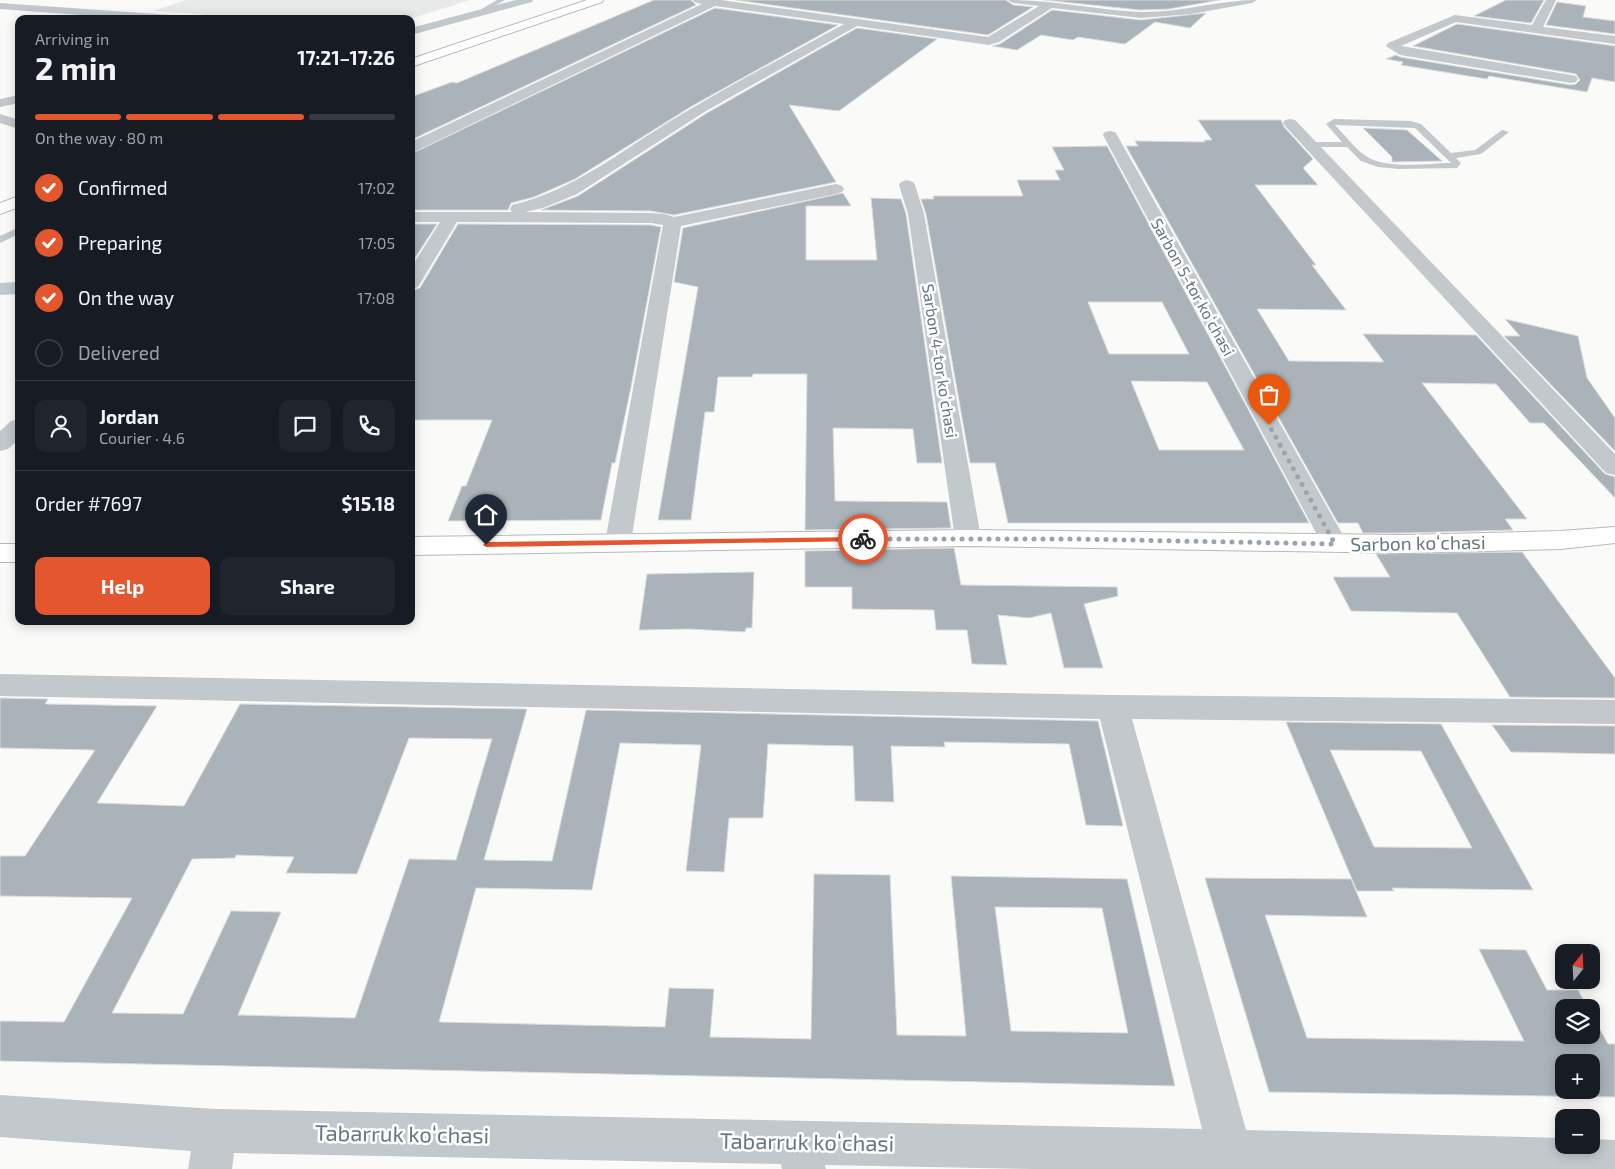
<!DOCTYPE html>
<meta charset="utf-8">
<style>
body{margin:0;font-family:"Exo 2",sans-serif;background:#20242c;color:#f1f3f6;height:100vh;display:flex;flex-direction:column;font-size:19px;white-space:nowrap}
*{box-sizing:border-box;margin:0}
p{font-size:16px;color:#9ea1a6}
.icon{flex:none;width:28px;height:28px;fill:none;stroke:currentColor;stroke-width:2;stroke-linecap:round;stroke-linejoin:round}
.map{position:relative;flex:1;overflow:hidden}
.drawer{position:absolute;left:15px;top:15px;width:400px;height:610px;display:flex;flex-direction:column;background:#171b24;border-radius:10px;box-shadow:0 2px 12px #0003}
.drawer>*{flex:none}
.needle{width:32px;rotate:18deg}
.buttons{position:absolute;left:1555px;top:944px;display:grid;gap:10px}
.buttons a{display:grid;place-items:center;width:45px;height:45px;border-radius:10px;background:#171b24;box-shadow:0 2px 12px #0003;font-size:25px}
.pin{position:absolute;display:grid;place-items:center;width:42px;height:42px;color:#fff;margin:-51px -21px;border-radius:50% 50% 50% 0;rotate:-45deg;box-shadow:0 0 5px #0007}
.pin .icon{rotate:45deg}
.courier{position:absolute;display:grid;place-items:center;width:50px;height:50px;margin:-25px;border:4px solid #e4572e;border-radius:50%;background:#fff;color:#222;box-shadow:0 1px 6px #0007}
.overview em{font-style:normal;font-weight:700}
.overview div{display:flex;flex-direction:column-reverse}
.overview{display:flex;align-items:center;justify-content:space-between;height:85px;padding:0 20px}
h1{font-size:32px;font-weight:700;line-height:38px}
.bar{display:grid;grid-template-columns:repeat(4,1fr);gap:8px 5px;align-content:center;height:60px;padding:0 20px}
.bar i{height:6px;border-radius:4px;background:#363941}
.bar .on{background:#e4572e}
.bar p{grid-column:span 4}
.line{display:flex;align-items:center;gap:12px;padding:0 20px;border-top:1px solid #363941}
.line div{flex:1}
.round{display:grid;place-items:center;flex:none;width:52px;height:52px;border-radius:10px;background:#20242c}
ol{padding:0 20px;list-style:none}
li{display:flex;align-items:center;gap:15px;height:55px}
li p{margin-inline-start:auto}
li .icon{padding:5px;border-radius:50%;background:#e4572e;color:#fff;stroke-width:4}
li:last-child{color:#9ea1a6}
li i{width:28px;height:28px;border:2px solid #363941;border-radius:50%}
.action{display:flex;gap:10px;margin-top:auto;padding:10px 20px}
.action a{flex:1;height:58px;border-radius:10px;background:#e4572e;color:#fff;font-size:20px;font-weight:700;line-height:58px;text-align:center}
.action a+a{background:#20242c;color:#f1f3f6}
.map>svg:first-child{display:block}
.built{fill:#e8e9e9}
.building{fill:#aab3b9;stroke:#dcdcda;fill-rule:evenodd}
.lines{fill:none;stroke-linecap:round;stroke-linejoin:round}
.secondary-casing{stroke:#b3babf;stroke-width:2}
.lane{fill:#c3c8cc;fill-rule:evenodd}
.street{fill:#c3c8cc;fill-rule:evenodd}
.secondary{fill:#fff;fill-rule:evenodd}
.route{fill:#e4572e}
.done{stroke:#99a4ac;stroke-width:5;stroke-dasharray:0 9}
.labels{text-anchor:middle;stroke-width:5;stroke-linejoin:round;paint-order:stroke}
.far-street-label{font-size:16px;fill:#657683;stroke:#fff}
.street-label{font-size:19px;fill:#657683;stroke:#fff}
.near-street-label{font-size:22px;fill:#657683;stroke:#fff}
</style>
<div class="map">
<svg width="1615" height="1169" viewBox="0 0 1615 1169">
<rect width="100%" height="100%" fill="#fafaf8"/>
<!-- built -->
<polygon class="built" points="186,0 470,0 410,19 218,19 200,14 153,11"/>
<!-- building -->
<g class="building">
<polygon points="654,0 691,0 696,5 411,140 411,97 452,82 457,83"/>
<polygon points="735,0 1006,0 1013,5 1033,7 988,35"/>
<polygon points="1044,0 1220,0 1169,9 1140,10"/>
<polygon points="1506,0 1544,0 1531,23 1474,16"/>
<polygon points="1557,2 1586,6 1583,17 1615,21 1615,34 1546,25"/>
<polygon points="715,8 838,25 692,106 575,179 534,197 511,203 508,210 411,210 411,154"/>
<polygon points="1052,10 1141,20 1206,13 1190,28 1155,22 1125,44 1078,37 1073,40 1041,35 1017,50 992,46 1000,44"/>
<polygon points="1457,24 1615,46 1615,82 1592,78 1587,92 1489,76 1487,79 1401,65 1403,62 1386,59 1396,55 1400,57 1571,85 1576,84 1580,80 1576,74 1413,46"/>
<polygon points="857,28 937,39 839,111 789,105 836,182 674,215 651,211 541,210 578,196 707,113"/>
<polygon points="1198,120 1281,120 1284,127 1313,159 1303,168 1318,185 1255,185 1316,265 1312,265 1346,310 1257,309 1289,361 1384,362 1363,334 1476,335 1605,474 1615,477 1615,498 1544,423 1530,423 1496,384 1422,383 1527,519 1505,519 1513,530 1403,533 1363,533 1358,523 1338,523 1126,146 1138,146 1135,141 1205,142 1204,140 1212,140"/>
<polygon points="1363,128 1407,130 1442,161 1392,162 1392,157"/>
<path d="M1107,146L1309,523H1008L995,463H970L926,214L921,199H934L933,196H1023L1017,180H1060L1055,170H1064L1052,147ZM1088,302H1162L1189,354H1109ZM1131,381L1207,382L1244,450H1159Z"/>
<polygon points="843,193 851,206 806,206 806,260 877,260 871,198 901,199 906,214 942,463 917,463 913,429 833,428 835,501 947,502 951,528 805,530 807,374 753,374 752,377 718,377 714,412 705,412 691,520 658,520 698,287 674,282 683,228"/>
<polygon points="411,224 437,224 411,264"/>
<polygon points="458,224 651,225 661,227 631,387 615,463 612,463 601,520 448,521 462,486 466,486 492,420 411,420 411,291 420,288"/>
<polygon points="1505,319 1578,336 1587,378 1615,418 1615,451 1504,336 1520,336"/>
<polygon points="954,548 961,585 1117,587 1118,596 1084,604 1103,668 1064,668 1051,613 1029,618 998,615 1007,665 972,664 967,630 936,630 934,610 852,609 852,587 805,587 805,551"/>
<polygon points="1522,552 1615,678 1615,698 1510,697 1457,613 1351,611 1333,577 1390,577 1376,554"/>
<polygon points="754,572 752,628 746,628 745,632 689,629 639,630 647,574"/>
<path d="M0,698L48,699L45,704L157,706L97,803L184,806L240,704L527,709L484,860L552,861L586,710L1098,721L1123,826L1086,825L1069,744L944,742L945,747L891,746L894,802L855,801L853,746L768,744L763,818H729L724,872L686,871L701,745L620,743L592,890L476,888L439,1022L665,1027L669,988L714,989L710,1037L811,1039L814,874L890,875L897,1035L966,1036L951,876L1127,879L1175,1086L0,1061V1021L64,1022L132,898L0,896V856H25L95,750L0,748ZM409,738L492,739L456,860L409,859L355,1018L238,1015L281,912L231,911L183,1014L112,1013L192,859L235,858L236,855L294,857L286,873L357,874ZM995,907L1102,908L1128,1033L1011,1031Z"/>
<path d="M1286,722L1441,724L1533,890L1392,888L1394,891H1357ZM1330,750L1421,751L1472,848L1374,847Z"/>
<polygon points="1492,725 1615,726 1615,754 1511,752"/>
<path d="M1205,878L1351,879L1367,917L1265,915L1307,1038L1524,1041L1479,949L1526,950L1547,990H1578L1588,1008H1564V1035H1591V1013L1608,1044H1615V1097L1269,1092ZM1564,1062H1591V1090H1564Z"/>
</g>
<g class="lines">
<defs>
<g id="secondary">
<polygon points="587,0 603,0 602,2 411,67 411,59"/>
<polygon points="19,196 19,207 0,214 0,203"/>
<polygon points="1615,527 1615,543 1561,549 1403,553 968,546 411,555 411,537 968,530 1403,535 1561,531"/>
<rect x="0" y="544" width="19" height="18"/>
</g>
</defs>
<!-- secondary casing -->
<use href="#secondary" class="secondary-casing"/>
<!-- lane -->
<g class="lane">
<polygon points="497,0 505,0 478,15 473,14"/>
<path d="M1334,119L1411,121L1421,124L1451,153L1475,150L1502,130L1509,132L1481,154L1456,158L1461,163L1457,168L1399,169L1378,167L1361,161L1347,147H1307L1306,145L1310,142H1342L1326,124ZM1335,125L1415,128L1451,163C1428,163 1385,170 1366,156C1354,148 1345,135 1335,125Z"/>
<polygon points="19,227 19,234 0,243 0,236"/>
</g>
<!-- street -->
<g class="street">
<polygon points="516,0 533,0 532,2 411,35 411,28"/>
<path d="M693,0H721L988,37L1039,6L1013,3L1008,0C1053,0 1096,10 1140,12C1180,13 1218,0 1257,0L1252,3L1191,14L1141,18L1052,8L999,42L989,45L857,26L706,111L577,194L543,208L525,212L651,213L664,214L674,217L836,184L842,186L844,189L842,192L836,194L681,226L631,542L627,548L618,551L609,548L605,542L663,225L651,223L457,222L418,287L411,289V268L440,222H411V212H512L510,209L512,205C574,190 618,153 672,120C728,86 786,56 844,24L715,6L416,151L411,152V142L702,4L694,2Z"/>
<polygon points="1546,0 1556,0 1543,27 1615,36 1615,44 1456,22 1401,46 1571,75 1576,76 1578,79 1576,82 1571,83 1400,55 1386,46 1388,43 1455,15 1532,25"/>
<polygon points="0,3 186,16 192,19 134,19 0,9"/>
<polygon points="19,95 19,103 0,107 0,99"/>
<polygon points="0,114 19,120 19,129 0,123"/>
<polygon points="1290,119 1295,120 1615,454 1615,475 1606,473 1285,126 1283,123 1285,120"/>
<polygon points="1110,131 1115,132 1117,135 1348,544 1344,550 1335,553 1326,550 1322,544 1103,135 1105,132"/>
<polygon points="907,180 913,182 915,185 924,214 981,538 977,544 968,546 959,544 955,538 908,214 899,185 901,182"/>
<polygon points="19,282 19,294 0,295 0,283"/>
<polygon points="19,419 19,439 8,449 0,451 0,431 11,421"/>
<polygon points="0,674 1113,695 1615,700 1615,724 1132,719 1246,1130 1564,1138 1564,1145 1591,1145 1591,1139 1615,1140 1615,1169 1034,1169 825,1165 826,1169 782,1169 781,1164 234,1153 232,1169 188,1169 191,1151 0,1137 0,1095 215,1109 1202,1129 1100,719 0,696"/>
</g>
<!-- secondary -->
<use href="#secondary" class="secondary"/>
</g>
<!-- route -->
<polygon class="route" points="863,537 866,538 866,541 486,547 483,545 486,542"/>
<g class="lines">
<!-- done -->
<polyline class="done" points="863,539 1075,539 1335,544 1269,425"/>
</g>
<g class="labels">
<!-- far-street labels -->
<g class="far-street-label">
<text transform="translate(1193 287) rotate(61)" y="6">Sarbon 5-tor koʻchasi</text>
<text transform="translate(940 361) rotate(81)" y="6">Sarbon 4-tor koʻchasi</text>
</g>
<!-- street labels -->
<g class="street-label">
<text transform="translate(1418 543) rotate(-1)" y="7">Sarbon koʻchasi</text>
</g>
<!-- near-street labels -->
<g class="near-street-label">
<text transform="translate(402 1134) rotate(1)" y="8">Tabarruk koʻchasi</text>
<text transform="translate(807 1142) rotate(1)" y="8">Tabarruk koʻchasi</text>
</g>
</g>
</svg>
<div class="buttons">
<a><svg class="needle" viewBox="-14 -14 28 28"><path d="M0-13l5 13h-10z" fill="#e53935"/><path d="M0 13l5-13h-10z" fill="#9ea1a6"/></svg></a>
<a><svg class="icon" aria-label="layers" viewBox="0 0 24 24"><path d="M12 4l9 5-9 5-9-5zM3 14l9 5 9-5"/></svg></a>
<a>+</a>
<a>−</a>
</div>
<div class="pin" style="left:1269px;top:425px;background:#ea580c"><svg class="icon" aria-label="bag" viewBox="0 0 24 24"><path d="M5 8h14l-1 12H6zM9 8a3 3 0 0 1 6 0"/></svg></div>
<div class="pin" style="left:486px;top:545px;background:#1f2937"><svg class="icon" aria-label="home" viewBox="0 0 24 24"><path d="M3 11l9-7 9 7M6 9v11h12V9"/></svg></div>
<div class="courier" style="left:863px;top:539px"><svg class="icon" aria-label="bike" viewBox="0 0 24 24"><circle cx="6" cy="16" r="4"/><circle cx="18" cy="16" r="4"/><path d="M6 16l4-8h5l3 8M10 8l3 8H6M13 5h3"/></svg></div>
<section class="drawer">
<div class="overview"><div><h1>2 min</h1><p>Arriving in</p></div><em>17:21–17:26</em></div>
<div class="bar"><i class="on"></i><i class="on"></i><i class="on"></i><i></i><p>On the way · 80 m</p></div>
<ol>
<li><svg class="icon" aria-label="check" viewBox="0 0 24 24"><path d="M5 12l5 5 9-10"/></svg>Confirmed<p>17:02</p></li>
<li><svg class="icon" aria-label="check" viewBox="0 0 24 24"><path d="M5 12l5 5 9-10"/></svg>Preparing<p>17:05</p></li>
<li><svg class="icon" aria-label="check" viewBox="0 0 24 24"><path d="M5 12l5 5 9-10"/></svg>On the way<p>17:08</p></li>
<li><i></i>Delivered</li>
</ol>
<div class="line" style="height:90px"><a class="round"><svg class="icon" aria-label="person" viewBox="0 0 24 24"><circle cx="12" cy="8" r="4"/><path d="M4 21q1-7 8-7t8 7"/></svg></a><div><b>Jordan</b><p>Courier · 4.6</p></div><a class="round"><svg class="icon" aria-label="chat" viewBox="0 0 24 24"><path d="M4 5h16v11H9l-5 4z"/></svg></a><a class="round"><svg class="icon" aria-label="phone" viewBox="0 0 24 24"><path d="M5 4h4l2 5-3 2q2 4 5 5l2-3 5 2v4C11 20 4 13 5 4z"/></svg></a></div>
<div class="line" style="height:65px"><div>Order #7697</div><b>$15.18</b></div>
<div class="action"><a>Help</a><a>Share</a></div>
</section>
</div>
